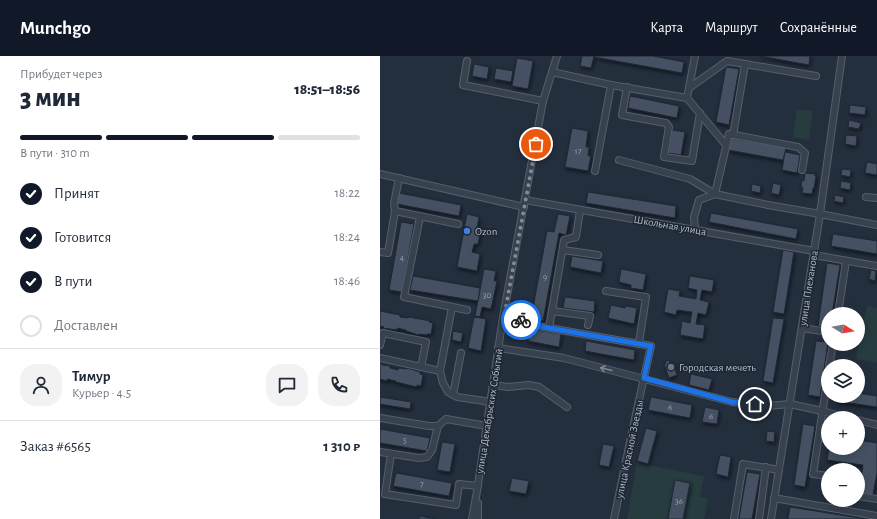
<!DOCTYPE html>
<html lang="ru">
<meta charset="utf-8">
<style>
body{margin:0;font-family:"Alegreya Sans",sans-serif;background:#f2f2f3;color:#1f2937;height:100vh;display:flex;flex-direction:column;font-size:15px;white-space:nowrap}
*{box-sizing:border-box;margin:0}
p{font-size:13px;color:#747a83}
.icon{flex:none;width:22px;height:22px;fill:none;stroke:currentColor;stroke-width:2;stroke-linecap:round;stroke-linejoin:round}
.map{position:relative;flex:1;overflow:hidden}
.side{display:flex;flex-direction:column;background:#fff;width:380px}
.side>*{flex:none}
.needle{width:26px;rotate:101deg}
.tools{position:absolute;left:441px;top:251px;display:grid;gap:8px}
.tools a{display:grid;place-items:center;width:44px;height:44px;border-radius:50%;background:#fff;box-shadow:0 2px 10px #0003;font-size:20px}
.pin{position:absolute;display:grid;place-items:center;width:34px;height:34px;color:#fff;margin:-17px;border:2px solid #fff;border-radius:50%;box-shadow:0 1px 4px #0007}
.courier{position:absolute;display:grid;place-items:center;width:40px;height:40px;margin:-20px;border:3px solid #1a73e8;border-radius:50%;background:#fff;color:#222;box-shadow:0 1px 5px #0007}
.overview em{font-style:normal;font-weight:800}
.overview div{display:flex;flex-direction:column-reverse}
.overview{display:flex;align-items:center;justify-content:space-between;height:68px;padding:0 20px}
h1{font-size:26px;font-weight:800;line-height:30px}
.bar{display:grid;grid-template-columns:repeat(4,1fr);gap:6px 4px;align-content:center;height:48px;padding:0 20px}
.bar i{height:5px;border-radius:3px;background:#e0e1e3}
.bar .current{background:#111827}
.bar p{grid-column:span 4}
.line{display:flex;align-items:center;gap:10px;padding:0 20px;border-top:1px solid #e0e1e3}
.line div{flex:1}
.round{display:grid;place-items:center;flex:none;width:42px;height:42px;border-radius:16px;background:#f2f2f3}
ol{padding:0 20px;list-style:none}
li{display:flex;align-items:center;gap:12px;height:44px}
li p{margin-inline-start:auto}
li .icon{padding:4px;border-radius:50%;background:#111827;color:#fff;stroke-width:4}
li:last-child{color:#747a83}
li i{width:22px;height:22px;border:2px solid #e0e1e3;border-radius:50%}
header{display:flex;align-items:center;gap:24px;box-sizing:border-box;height:56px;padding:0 20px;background:#111827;color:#fff}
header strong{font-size:19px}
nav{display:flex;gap:22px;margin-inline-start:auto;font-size:14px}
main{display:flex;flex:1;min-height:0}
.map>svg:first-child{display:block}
.green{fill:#263c3f}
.building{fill:#455162;stroke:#1f2835;filter:url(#shadow)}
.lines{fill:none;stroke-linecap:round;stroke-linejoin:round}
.minor-casing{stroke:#565f6c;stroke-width:8}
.minor{stroke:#38414e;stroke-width:6}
.oneway{stroke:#7c8592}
.done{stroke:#828b98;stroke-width:4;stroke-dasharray:0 7.2}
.route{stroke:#1a73e8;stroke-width:5}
.shop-dot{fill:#3f7fe0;stroke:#1d2633;stroke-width:1.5}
.worship-dot{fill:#6b7280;stroke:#1d2633;stroke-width:1.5}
.labels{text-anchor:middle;stroke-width:3;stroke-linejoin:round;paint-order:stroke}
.number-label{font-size:9px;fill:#98a1af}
.street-label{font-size:11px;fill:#b4bcc9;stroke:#1d2633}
.poi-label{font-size:11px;fill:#b4bcc9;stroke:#1d2633;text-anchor:start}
</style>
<header>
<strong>Munchgo</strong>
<nav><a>Карта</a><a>Маршрут</a><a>Сохранённые</a></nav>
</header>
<main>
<section class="side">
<div class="overview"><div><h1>3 мин</h1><p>Прибудет через</p></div><em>18:51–18:56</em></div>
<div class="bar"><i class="current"></i><i class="current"></i><i class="current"></i><i></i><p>В пути · 310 m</p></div>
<ol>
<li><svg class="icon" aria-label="check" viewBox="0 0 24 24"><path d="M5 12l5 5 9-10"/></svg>Принят<p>18:22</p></li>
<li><svg class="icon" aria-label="check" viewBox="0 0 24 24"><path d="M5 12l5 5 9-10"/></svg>Готовится<p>18:24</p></li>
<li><svg class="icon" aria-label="check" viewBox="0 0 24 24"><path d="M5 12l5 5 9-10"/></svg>В пути<p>18:46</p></li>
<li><i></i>Доставлен</li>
</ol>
<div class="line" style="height:72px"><a class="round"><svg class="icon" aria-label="person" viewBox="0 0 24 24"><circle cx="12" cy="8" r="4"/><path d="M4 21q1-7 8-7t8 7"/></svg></a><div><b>Тимур</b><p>Курьер · 4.5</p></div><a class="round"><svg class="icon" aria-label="chat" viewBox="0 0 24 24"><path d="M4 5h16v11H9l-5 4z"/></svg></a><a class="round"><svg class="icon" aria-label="phone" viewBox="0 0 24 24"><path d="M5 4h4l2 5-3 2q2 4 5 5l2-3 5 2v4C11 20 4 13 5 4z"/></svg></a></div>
<div class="line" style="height:52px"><div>Заказ #6565</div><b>1 310 ₽</b></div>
</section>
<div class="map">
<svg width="497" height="463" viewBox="0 0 497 463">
<defs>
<filter id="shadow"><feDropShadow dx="1" dy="2" stdDeviation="2" flood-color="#0009"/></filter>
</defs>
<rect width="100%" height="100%" fill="#242f3e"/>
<!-- green -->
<g class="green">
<polygon points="417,53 433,55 429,84 413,81"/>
<polygon points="487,250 497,252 497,307 476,303"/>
<polygon points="257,407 324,420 320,441 328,443 324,463 247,463"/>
</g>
<!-- building -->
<g class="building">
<polygon points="202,0 214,0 211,12 200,10"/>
<polygon points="214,0 273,0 304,6 302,17 214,1"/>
<polygon points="380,0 430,0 429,9"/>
<polygon points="137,2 153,5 148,33 132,30"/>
<polygon points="94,8 109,11 107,23 92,20"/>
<polygon points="346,11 359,13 349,69 336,66"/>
<polygon points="116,12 133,15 131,26 114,23"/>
<polygon points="250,40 299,50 297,62 248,52"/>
<polygon points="470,49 486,51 485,59 469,57"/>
<polygon points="469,64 481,67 479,73 468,71"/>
<polygon points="192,72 208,75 206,91 209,91 208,100 211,100 208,115 185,111"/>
<polygon points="292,74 305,76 301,99 288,97"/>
<polygon points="466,79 477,80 476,90 465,88"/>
<polygon points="350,82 406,92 403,104 348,94"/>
<polygon points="405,96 420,99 417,117 402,114"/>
<polygon points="487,106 497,108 497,119 485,117"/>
<polygon points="462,113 471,114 470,121 461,119"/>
<polygon points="425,117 435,118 435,120 436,120 434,132 433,132 432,138 422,137 423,132 421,132 422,130 421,130 422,124 424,125"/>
<polygon points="461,125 471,127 470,134 460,132"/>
<polygon points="393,127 401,129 399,139 391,137"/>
<polygon points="372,128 381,130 380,137 371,135"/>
<polygon points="208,136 296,150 295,162 206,147"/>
<polygon points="19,137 81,149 79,160 17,148"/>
<polygon points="455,139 464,141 463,147 454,145"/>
<polygon points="331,157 418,173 416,183 329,166"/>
<polygon points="87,158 99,161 97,172 101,172 98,188 94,188 92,196 100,198 97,215 77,211"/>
<polygon points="178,158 190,160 186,179 179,177 163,265 151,263 167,175 174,176"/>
<polygon points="21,166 34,168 22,236 9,234"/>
<polygon points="453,178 497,185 497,198 451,190"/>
<polygon points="403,194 414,196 404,258 393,256"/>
<polygon points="192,200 223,205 221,217 190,211"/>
<polygon points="447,207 460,209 452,258 448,258 448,272 438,270"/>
<polygon points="104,213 116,215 114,225 117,225 111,253 102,251 100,261 95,260"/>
<polygon points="241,213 266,218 263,234 251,232 251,229 239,226"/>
<polygon points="491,214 496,215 495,225 489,223"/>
<polygon points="33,220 100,232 98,245 30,234"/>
<polygon points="310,220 334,224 332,236 322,234 320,244 329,246 326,259 318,257 316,268 325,269 323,283 300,279 302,265 310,267 312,256 297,254 296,259 284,256 288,233 300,235 299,240 316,243 317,234 308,232"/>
<polygon points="185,241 215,245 214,256 183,252"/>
<polygon points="231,249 245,252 246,250 257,252 254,268 228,262"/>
<polygon points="0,255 20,259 20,261 28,262 29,261 50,265 49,266 53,267 51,278 47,278 47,279 39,278 39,279 26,275 26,274 17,272 17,274 3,272 4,271 0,270"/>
<polygon points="94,261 106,263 101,295 88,292"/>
<polygon points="393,262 404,263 393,327 383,325"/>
<polygon points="150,273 181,278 179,291 148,285"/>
<polygon points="73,275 83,277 81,286 72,284"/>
<polygon points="206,285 255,294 254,304 205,295"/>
<polygon points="436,285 448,286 440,341 428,339"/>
<polygon points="289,304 290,308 293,307 297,319 289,322 284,308 286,308 285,306"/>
<polygon points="0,307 2,308 2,309 10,310 10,312 18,314 19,312 27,313 27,312 40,316 40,318 43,319 41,330 37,329 37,331 16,326 16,325 7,323 7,325 0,323"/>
<polygon points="311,318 332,323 329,334 309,329"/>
<polygon points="478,337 497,340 497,351 456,345 457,340 478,340"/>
<polygon points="0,341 31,346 30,353 0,348"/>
<polygon points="271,341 312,349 310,362 268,354"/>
<polygon points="325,351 339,354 337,368 322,366"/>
<polygon points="423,368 435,370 425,431 414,429"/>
<polygon points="266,372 277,375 268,408 257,405"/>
<polygon points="0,373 50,382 47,395 0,387"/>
<polygon points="387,375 395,376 394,386 386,385"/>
<polygon points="478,384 497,387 497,416 493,439 479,437 483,409 447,404 449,392 468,392 476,393 476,392 478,392"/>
<polygon points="62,386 75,388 70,416 57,414"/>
<polygon points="223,388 234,390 229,411 219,409"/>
<polygon points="340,399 351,401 348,421 336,418"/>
<polygon points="367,416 380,418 372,463 359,463"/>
<polygon points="16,417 72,427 69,440 13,430"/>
<polygon points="132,422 149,425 146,438 129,435"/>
<polygon points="295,424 310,427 303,463 288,463"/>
<polygon points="410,451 486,463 408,463"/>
<polygon points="40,460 56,463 39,463"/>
</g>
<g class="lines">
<defs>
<g id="minor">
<polyline points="87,5 83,29 163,45"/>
<polyline points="172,16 231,29 307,42 315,0"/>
<polyline points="247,31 242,59 286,67 289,71 284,101 312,105 320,57"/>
<polyline points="309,32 347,5 365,8"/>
<polyline points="307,42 346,89"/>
<polyline points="353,79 365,8 436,20"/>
<polyline points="239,104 310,123 335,138 388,149 440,158 497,169"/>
<polyline points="215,115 231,29"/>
<polyline points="0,118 144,151"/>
<polyline points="19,122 14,147 15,155 78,168"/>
<polyline points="486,141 497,142"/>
<polyline points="145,144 434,195"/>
<polyline points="40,161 24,241 87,254"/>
<polyline points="315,174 314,161 319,144 335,138 349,78 418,91 425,97 422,114"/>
<polyline points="183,194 218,199"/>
<polyline points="0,196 8,197 15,155"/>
<polyline points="434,199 497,210"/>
<polyline points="226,235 266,241 259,287"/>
<polyline points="72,251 60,315 63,327 68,336 77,341 111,346"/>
<polyline points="172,255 210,260 208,269"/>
<polyline points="458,258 466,205"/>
<polyline points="123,261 150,265 152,269 169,272 184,184 196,181 200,154"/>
<polyline points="169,272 271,290 252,376 234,463"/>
<polyline points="422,272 448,276"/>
<polyline points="0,289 3,277 46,286 41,311"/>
<polyline points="118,292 184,302 352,346 388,350 410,348 442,355 469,362"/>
<polyline points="0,302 60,315"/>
<polyline points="449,310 453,288"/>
<polyline points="448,319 433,418 448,420"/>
<polyline points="113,329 128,331 149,329 159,331 187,351"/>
<polyline points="73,339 81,297"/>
<polyline points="0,362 49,370 58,370 66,363 107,370"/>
<polyline points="478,364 497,369"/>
<polyline points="0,396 39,402 47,401 52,394 58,370"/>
<polyline points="11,398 5,438 76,449 79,428 98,430"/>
<polyline points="478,440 497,443"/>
<polyline points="394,442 497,460"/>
<polyline points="98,447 98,463"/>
<polyline points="92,463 97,435 123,261 163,45 177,0"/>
<polyline points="354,463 363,408 399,414"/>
<polyline points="379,463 386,411"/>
<polyline points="391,463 440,158 462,0"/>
</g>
</defs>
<!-- minor casing -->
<use href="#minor" class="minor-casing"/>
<!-- minor -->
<use href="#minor" class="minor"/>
</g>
<!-- one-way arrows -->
<defs><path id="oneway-shaft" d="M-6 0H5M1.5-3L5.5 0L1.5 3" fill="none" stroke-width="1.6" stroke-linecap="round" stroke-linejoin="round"/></defs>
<use class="oneway" href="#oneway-shaft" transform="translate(226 313) rotate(-166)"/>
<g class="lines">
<!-- done -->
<polyline class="done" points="141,264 124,261 156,88"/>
<!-- route -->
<polyline class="route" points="141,264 150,265 152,269 271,290 264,322 352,346 375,348"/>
</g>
<!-- markers -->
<circle class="shop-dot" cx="87" cy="175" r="4"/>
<circle class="worship-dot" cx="291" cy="311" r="4"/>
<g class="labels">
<!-- number labels -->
<g class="number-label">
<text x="198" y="98">17</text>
<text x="22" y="204">4</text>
<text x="165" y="224">9</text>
<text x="107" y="242">30</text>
<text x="290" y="354">6</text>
<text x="331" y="363">6</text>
<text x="25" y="387">5</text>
<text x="42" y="431">7</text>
<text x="299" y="448">36</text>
</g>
<!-- street labels -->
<g class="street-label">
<text transform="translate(290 169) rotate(10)" y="4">Школьная улица</text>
<text transform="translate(428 232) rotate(-81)" y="4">улица Плеханова</text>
<text transform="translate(109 355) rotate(-81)" y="4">улица Декабрьских Событий</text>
<text transform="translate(249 393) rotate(-78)" y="4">улица Красной Звезды</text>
</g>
<!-- poi labels -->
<g class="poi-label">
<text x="95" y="179">Ozon</text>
<text x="299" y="315">Городская мечеть</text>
</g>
</g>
</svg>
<div class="tools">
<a><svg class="needle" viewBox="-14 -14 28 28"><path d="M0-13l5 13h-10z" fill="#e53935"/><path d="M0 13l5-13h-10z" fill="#747a83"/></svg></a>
<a><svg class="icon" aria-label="layers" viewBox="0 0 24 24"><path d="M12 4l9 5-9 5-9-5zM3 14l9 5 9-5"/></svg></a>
<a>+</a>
<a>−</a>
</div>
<div class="pin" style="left:156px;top:88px;background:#ea580c"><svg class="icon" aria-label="bag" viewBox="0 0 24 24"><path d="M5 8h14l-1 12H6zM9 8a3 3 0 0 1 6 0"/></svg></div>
<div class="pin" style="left:375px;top:348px;background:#1f2937"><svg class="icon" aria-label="home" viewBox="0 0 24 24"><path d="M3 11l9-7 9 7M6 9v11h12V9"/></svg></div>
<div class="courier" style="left:141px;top:264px"><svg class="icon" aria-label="bike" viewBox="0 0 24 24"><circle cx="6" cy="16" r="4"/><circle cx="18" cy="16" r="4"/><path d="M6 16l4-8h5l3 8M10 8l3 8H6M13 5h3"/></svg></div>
</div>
</main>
